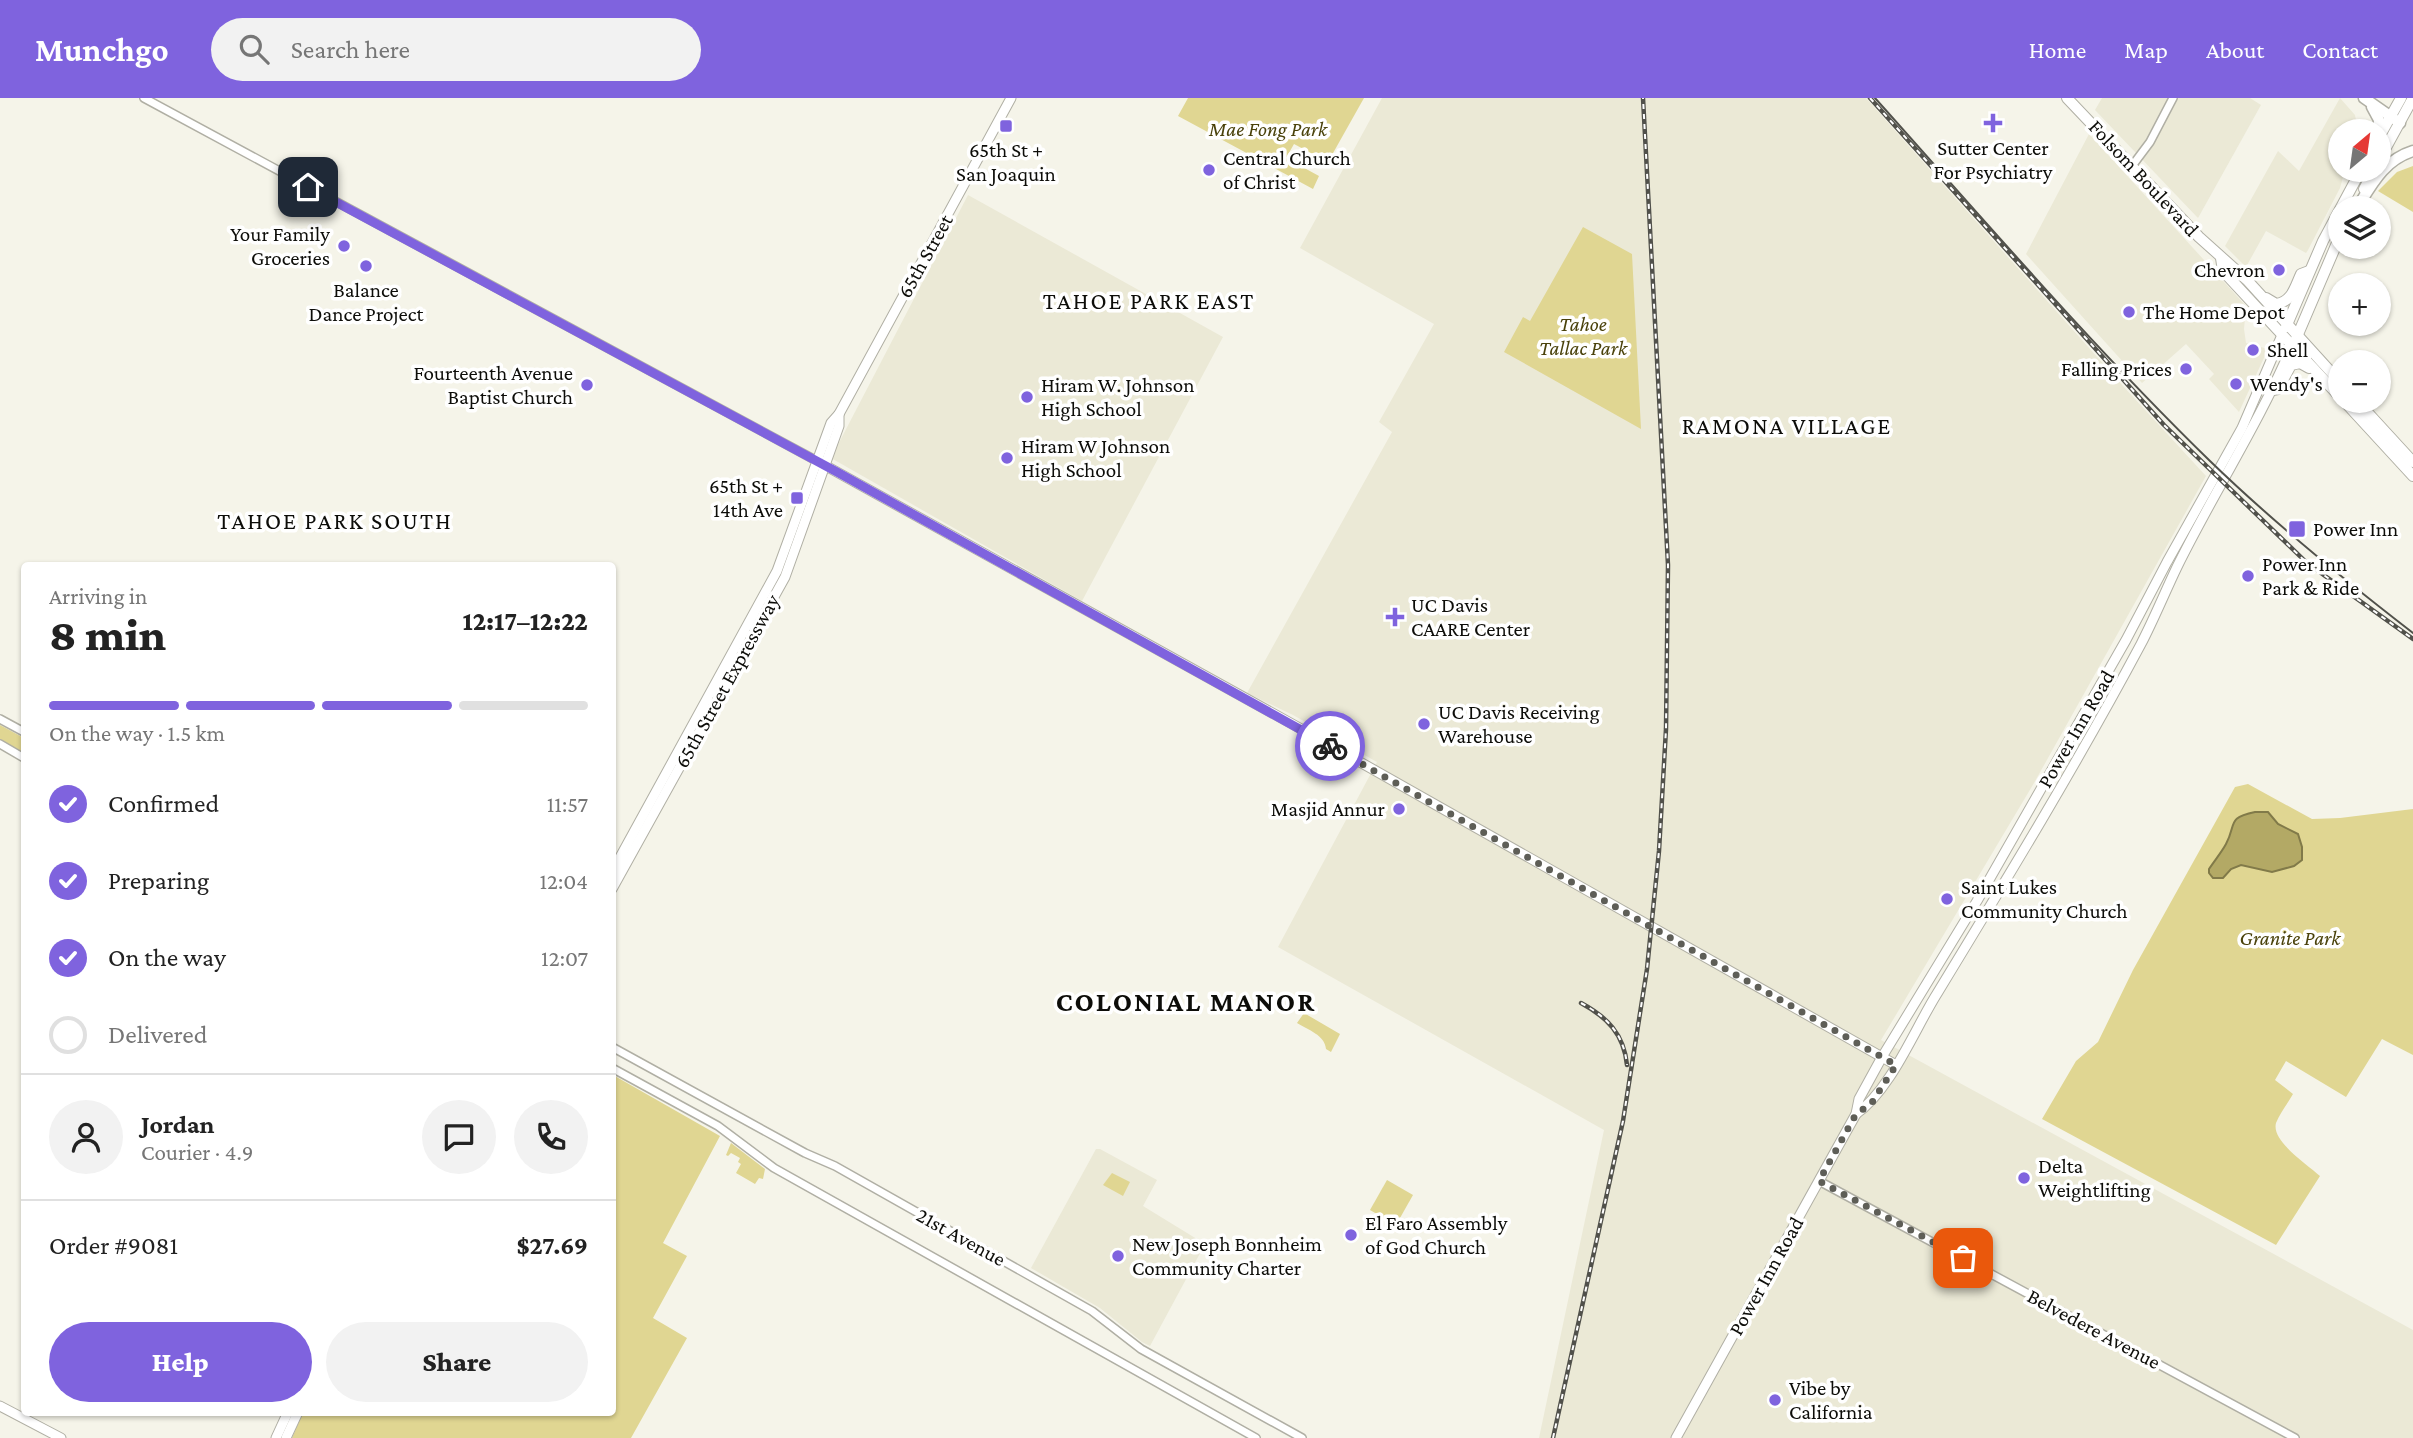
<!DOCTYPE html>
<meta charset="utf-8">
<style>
body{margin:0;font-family:"Crimson Pro",serif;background:#f2f2f2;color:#222;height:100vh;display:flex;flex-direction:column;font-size:26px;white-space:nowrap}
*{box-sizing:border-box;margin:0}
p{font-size:23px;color:#767676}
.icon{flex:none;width:38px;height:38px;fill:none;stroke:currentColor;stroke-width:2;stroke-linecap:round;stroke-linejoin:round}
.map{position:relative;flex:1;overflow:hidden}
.side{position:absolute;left:21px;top:464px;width:595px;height:854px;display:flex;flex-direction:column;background:#fff;border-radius:7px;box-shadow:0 2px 5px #0004}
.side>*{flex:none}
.needle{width:46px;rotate:29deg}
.controls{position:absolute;left:2328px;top:21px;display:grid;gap:14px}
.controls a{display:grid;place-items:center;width:63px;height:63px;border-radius:50%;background:#fff;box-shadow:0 2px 5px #0004;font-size:35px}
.pin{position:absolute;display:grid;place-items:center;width:60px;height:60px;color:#fff;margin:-30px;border-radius:14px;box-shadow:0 4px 10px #0006}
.courier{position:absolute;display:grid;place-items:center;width:70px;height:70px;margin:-35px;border:5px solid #7f63de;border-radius:50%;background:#fff;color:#222;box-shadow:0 2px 9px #0007}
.overview em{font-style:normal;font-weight:800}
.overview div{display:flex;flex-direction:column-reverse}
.overview{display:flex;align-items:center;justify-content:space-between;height:119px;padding:0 28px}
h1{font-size:46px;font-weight:800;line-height:52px}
.bar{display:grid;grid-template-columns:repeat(4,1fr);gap:10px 7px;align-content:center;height:84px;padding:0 28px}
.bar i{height:9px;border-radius:5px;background:#e0e0e0}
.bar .selected{background:#7f63de}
.bar p{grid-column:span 4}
.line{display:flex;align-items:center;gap:18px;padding:0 28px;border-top:2px solid #e0e0e0}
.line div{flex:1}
.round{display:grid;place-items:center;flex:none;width:74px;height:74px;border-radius:37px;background:#f2f2f2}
ol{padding:0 28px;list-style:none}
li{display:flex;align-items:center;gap:21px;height:77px}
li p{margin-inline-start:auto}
li .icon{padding:7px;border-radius:50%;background:#7f63de;color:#fff;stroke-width:4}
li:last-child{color:#767676}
li i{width:38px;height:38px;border:4px solid #e0e0e0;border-radius:50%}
.primary-button{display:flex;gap:14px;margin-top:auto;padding:14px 28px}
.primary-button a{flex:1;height:80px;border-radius:42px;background:#7f63de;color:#fff;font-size:28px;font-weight:800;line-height:80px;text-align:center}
.primary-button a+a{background:#f2f2f2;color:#222}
header{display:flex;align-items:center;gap:42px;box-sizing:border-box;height:98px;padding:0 35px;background:#7f63de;color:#fff}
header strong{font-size:33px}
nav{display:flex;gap:38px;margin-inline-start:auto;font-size:24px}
.search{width:490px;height:63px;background:#f2f2f2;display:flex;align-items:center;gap:18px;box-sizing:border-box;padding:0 24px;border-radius:38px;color:#767676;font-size:26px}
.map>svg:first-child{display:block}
.built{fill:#ebe9d6}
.green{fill:#e0d692}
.water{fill:#b3a965;stroke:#817a49;stroke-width:2}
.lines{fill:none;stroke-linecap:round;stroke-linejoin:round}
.tertiary-casing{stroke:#b0afa4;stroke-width:10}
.secondary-casing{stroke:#b0afa4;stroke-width:11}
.primary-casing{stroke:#b0afa4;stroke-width:12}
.motorway-casing{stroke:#b0afa4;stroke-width:13}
.tertiary{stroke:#fff;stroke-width:7}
.secondary{stroke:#fff;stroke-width:9}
.primary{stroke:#fff;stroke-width:10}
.motorway{stroke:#fff;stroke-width:10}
.tram{stroke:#51514b;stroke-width:2}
.rail-casing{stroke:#51514b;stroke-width:4.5}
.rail{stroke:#fff;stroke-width:2;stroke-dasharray:5;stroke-linecap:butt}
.done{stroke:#5e5e57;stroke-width:7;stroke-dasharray:0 12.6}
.route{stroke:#7f63de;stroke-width:9}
.poi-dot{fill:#7f63de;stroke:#fff;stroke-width:2.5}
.labels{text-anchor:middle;stroke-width:7;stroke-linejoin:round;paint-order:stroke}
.park-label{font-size:21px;font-style:italic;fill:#4a420b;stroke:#fff}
.poi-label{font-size:21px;fill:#0d0d09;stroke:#fff;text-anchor:start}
.street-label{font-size:21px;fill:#0d0d09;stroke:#fff}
.quarter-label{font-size:24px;letter-spacing:2px;fill:#0d0d09;stroke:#fff}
.district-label{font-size:28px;font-weight:bold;letter-spacing:2px;fill:#0d0d09;stroke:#fff}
</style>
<header>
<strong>Munchgo</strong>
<div class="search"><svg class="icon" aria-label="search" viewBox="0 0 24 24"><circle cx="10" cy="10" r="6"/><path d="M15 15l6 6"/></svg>Search here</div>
<nav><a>Home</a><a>Map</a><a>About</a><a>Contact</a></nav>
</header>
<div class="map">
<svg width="2413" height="1340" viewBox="0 0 2413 1340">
<rect width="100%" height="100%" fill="#f5f4e9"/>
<!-- built -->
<g class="built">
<polygon points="1382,0 1866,0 2123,288 2206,378 2034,685 1881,942 2413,1232 2413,1340 1539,1340 1604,1032 1278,849 1377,664 1293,617 1247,595 1392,334 1379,324 1434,226 1300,150"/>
<polygon points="2102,0 2250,0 2261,7 2198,120 2095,12"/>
<polygon points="2340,0 2355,17 2358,33 2340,33 2340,72 2345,72 2340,90 2308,152 2306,155 2266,133 2246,169 2225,148 2278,53 2299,73"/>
<polygon points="2089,36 2246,208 2244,231 2246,245 2268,251 2239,314 2209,281 2214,276 2186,246 2142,285 2026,156"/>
<polygon points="968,97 1223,239 1082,503 831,360"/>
<polygon points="1096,1051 1100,1051 1157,1082 1143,1108 1205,1146 1150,1248 1142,1244 1100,1210 1031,1170"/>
</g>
<!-- green -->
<g class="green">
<polygon points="1188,0 1364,0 1328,64 1294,46 1286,60 1319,78 1313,91 1178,18"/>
<polygon points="2413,68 2413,114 2378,93 2397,74"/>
<polygon points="1583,129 1632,156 1641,331 1504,254 1523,219 1530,223"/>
<polygon points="0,627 24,640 24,657 0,643"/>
<path d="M2248,686L2312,721L2340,720L2413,711V957L2382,941L2346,999L2286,963L2275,982L2293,996C2288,1005 2280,1015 2276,1025C2271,1043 2308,1067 2320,1078L2276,1147L2042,1021L2076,963L2098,944L2133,872L2235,689Z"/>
<path d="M1304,915L1340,936L1331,954L1326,951C1325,937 1308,932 1297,925Z"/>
<polygon points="613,977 720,1038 663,1145 687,1158 653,1220 687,1240 631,1340 292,1340 303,1314 612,1314"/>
<polygon points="731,1045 765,1071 763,1081 759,1080 755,1086 736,1075 741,1066 738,1064 740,1060 731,1055 728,1058 726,1057"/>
<polygon points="1112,1075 1130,1084 1123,1098 1103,1087"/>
<polygon points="1387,1082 1413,1097 1396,1127 1370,1112"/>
</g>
<!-- water -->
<path class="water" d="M2255,714H2268L2278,726L2298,736L2302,749V762L2294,768L2272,774L2241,767L2231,771L2223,780H2213L2209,775V771C2215,762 2221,755 2226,746C2237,726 2226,720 2255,714Z"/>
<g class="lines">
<defs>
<g id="tertiary">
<polyline points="144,0 817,363"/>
<polyline points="2132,68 2150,44 2173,0"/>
<polyline points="0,621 24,634"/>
<polyline points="0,646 24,660"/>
<polyline points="612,949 805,1055 835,1068 1092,1213 1141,1251 1302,1340"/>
<polyline points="612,970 718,1028 774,1070 1256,1340"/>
<polyline points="1819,1083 2295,1340"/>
</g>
<g id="secondary">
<polyline points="817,363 1321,642 1896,967"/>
<polyline points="612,774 777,473 831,325 839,316 1011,0"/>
<polyline points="612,791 785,479 839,328 839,316"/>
<path d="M1856,1016C1891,992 1915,930 1938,894C2008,779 2078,664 2141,546C2154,521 2165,494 2177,469C2214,394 2259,325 2292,248"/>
<polyline points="0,1308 61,1340"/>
<polyline points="276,1340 288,1314"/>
<polyline points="286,1340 298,1314"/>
<polyline points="1676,1340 1856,1016 1859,1001 1882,959 1977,803 2126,542 2167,464 2242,330 2282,237"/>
</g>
<g id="primary">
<polyline points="2067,0 2199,139 2247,182 2340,284"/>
<polyline points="2378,41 2401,0"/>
<polyline points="2378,64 2413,0"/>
<polyline points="2364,91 2374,72"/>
<polyline points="2221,160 2223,173 2340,299"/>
<path d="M2266,200L2276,206C2292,204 2295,189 2301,176L2309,173"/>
<polyline points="2286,229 2323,143 2361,72"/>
<polyline points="2296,241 2340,138"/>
<polyline points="2273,292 2278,291 2291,267 2300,265 2309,270"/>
<polyline points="2344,303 2413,378"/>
<polyline points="2357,303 2413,364"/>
</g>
<g id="motorway">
<polyline points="2364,0 2400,25"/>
<polyline points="2372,9 2379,22 2378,37"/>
<path d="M2357,110C2372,86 2384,62 2413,53"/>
</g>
</defs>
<!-- tertiary casing -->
<use href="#tertiary" class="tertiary-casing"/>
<!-- secondary casing -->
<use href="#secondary" class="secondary-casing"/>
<!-- primary casing -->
<use href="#primary" class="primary-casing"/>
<!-- motorway casing -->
<use href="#motorway" class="motorway-casing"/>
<!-- tertiary -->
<use href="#tertiary" class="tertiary"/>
<!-- secondary -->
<use href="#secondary" class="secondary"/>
<!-- primary -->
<use href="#primary" class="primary"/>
<!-- motorway -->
<use href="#motorway" class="motorway"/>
<!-- tram -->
<path class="tram" d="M1875,0C1985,123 2092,248 2210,363C2274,425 2343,481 2413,535"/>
<defs>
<g id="rail">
<polyline points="1870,0 2164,327 2307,465 2413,541"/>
<path d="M1581,905C1607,919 1624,936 1627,967"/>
<polyline points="1553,1340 1623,1023 1647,871 1659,753 1666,631 1668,467 1643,0"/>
</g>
</defs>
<!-- rail casing -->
<use href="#rail" class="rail-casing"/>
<!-- rail -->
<use href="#rail" class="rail"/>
</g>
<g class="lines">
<!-- done -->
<polyline class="done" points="1330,648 1896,967 1871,1006 1856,1016 1819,1083 1963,1160"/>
<!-- route -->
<polyline class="route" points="308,89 837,374 1330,648"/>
</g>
<!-- markers -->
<g class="poi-dot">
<path d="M1989.5 14.5h7v7h7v7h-7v7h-7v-7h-7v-7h7z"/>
<rect x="999" y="21" width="14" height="14" rx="3.5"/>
<circle cx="1209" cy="72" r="7"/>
<circle cx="344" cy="148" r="7"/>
<circle cx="366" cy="168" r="7"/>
<circle cx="2279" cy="172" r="7"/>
<circle cx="2129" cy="214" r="7"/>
<circle cx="2253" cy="252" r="7"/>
<circle cx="2186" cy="271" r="7"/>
<circle cx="2236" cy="286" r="7"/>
<circle cx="587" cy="287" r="7"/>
<circle cx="1027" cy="299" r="7"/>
<circle cx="1007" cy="360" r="7"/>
<rect x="790" y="393" width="14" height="14" rx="3.5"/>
<rect x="2288" y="422" width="18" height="18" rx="3.5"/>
<circle cx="2248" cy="478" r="7"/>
<path d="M1391.5 508.5h7v7h7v7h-7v7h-7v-7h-7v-7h7z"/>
<circle cx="1424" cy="626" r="7"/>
<circle cx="1399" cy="711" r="7"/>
<circle cx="1947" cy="801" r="7"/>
<circle cx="2024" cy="1080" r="7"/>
<circle cx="1351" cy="1137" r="7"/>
<circle cx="1118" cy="1158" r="7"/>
<circle cx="1775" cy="1302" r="7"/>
</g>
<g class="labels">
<!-- park labels -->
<g class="park-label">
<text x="1268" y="38">Mae Fong Park</text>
<text x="1583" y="233">Tahoe<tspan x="1583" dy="24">Tallac Park</tspan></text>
<text x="2290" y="847">Granite Park</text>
</g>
<!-- poi labels -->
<g class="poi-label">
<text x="1993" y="57" text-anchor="middle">Sutter Center<tspan x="1993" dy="24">For Psychiatry</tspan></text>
<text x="1006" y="59" text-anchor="middle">65th St +<tspan x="1006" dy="24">San Joaquin</tspan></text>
<text x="1223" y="67">Central Church<tspan x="1223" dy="24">of Christ</tspan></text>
<text x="330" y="143" text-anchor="end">Your Family<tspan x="330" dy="24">Groceries</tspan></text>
<text x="2265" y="179" text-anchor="end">Chevron</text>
<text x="366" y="199" text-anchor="middle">Balance<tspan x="366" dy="24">Dance Project</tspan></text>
<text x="2143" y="221">The Home Depot</text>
<text x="2267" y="259">Shell</text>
<text x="2172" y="278" text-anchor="end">Falling Prices</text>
<text x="573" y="282" text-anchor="end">Fourteenth Avenue<tspan x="573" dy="24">Baptist Church</tspan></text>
<text x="2250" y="293">Wendy's</text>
<text x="1041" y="294">Hiram W. Johnson<tspan x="1041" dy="24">High School</tspan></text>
<text x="1021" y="355">Hiram W Johnson<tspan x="1021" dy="24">High School</tspan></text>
<text x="783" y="395" text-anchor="end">65th St +<tspan x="783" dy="24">14th Ave</tspan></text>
<text x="2313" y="438">Power Inn</text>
<text x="2262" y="473">Power Inn<tspan x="2262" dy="24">Park &amp; Ride</tspan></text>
<text x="1411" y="514">UC Davis<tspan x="1411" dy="24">CAARE Center</tspan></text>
<text x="1438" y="621">UC Davis Receiving<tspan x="1438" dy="24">Warehouse</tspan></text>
<text x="1385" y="718" text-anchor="end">Masjid Annur</text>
<text x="1961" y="796">Saint Lukes<tspan x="1961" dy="24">Community Church</tspan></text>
<text x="2038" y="1075">Delta<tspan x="2038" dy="24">Weightlifting</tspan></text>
<text x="1365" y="1132">El Faro Assembly<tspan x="1365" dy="24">of God Church</tspan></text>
<text x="1132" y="1153">New Joseph Bonnheim<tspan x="1132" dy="24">Community Charter</tspan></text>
<text x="1789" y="1297">Vibe by<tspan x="1789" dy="24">California</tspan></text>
</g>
<!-- street labels -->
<g class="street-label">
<text transform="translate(2144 80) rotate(47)" y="7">Folsom Boulevard</text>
<text transform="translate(925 158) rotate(-61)" y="7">65th Street</text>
<text transform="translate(727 583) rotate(-61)" y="7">65th Street Expressway</text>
<text transform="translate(2076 631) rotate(-60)" y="7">Power Inn Road</text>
<text transform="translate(961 1139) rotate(29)" y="7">21st Avenue</text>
<text transform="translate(1766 1178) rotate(-61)" y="7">Power Inn Road</text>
<text transform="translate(2094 1231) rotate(28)" y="7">Belvedere Avenue</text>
</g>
<!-- quarter labels -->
<g class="quarter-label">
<text x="1149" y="211">TAHOE PARK EAST</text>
<text x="1787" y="336">RAMONA VILLAGE</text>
<text x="335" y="431">TAHOE PARK SOUTH</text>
</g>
<!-- district labels -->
<g class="district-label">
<text x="1186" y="913">COLONIAL MANOR</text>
</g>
</g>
</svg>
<div class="controls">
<a><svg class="needle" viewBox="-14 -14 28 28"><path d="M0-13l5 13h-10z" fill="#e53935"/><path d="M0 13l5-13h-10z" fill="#767676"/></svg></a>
<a><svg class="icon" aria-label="layers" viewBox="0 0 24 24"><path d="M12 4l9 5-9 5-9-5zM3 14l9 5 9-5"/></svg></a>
<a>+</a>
<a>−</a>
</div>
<div class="pin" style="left:1963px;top:1160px;background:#ea580c"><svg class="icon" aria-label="bag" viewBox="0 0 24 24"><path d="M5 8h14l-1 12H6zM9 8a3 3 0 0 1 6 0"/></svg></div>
<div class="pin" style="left:308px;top:89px;background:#1f2937"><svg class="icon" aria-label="home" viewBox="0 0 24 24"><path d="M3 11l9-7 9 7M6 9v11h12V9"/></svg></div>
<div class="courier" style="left:1330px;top:648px"><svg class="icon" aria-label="bike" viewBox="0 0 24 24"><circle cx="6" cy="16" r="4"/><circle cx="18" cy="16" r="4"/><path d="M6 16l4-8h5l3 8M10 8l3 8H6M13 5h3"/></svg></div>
<section class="side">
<div class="overview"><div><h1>8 min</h1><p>Arriving in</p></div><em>12:17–12:22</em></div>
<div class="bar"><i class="selected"></i><i class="selected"></i><i class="selected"></i><i></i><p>On the way · 1.5 km</p></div>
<ol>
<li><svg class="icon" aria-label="check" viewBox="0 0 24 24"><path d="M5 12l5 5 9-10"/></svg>Confirmed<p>11:57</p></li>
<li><svg class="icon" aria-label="check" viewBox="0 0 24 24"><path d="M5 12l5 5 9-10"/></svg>Preparing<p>12:04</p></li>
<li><svg class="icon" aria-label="check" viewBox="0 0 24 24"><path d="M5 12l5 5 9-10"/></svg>On the way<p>12:07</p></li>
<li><i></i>Delivered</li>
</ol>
<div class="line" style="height:126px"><a class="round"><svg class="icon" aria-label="person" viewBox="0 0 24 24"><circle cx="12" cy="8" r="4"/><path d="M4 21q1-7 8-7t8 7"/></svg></a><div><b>Jordan</b><p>Courier · 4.9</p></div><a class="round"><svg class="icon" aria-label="chat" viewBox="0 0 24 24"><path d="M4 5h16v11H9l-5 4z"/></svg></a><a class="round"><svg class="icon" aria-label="phone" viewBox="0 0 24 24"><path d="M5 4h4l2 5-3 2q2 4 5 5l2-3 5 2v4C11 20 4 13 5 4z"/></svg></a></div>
<div class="line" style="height:91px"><div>Order #9081</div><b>$27.69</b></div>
<div class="primary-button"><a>Help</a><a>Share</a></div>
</section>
</div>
